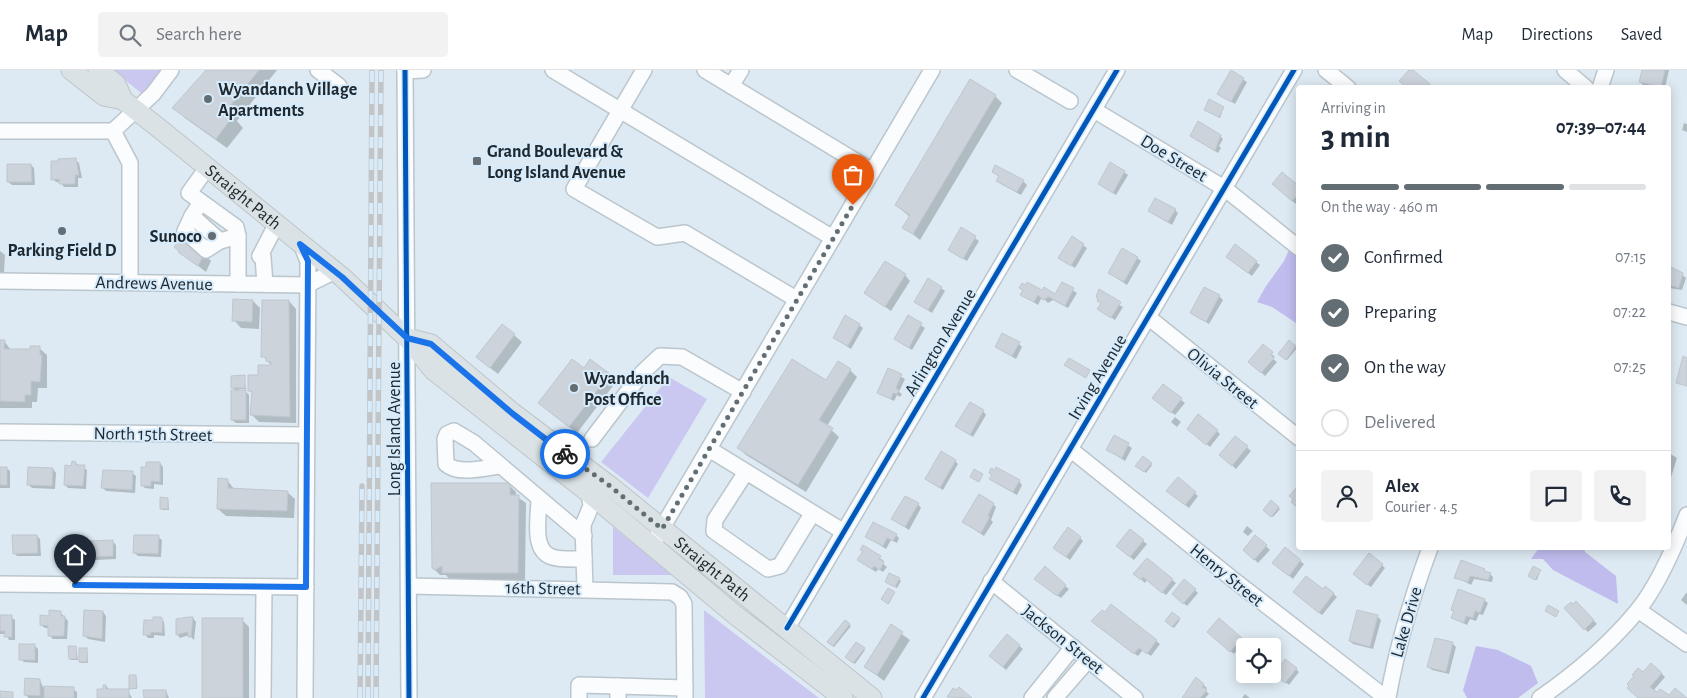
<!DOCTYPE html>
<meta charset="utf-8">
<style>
body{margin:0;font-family:"Alegreya Sans",sans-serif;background:#f2f2f3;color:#1f2937;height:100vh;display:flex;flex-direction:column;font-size:19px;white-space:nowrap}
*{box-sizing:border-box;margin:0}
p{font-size:16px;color:#747a83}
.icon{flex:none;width:28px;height:28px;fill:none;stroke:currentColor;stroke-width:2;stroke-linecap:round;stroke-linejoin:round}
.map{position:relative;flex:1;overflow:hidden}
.sheet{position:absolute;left:1296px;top:15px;width:375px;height:465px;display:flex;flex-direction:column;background:#fff;border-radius:5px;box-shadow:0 2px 12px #0003}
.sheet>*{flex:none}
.controls{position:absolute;left:1236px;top:568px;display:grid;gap:10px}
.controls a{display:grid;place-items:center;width:45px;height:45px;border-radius:5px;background:#fff;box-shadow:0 2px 12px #0003;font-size:25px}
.pin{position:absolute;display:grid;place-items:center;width:42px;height:42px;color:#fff;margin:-51px -21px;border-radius:50% 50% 50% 0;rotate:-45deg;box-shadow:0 0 5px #0007}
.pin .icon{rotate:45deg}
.courier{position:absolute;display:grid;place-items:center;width:50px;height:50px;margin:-25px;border:4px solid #1a73e8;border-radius:50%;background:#fff;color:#222;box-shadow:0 1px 6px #0007}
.headline em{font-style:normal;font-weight:700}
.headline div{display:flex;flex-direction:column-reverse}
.headline{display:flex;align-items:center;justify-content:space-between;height:85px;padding:0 25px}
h1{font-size:32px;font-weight:700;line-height:38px}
.bar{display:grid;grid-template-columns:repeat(4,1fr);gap:8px 5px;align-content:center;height:60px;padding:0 25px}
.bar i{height:6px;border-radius:4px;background:#e0e1e3}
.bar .active{background:#636d74}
.bar p{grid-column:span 4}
.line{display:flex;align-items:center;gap:12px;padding:0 25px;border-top:1px solid #e0e1e3}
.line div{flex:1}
.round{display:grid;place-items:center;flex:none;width:52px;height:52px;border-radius:5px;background:#f2f2f3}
ol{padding:0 25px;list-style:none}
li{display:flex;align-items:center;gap:15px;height:55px}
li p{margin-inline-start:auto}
li .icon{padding:5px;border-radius:50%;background:#636d74;color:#fff;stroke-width:4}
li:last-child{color:#747a83}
li i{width:28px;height:28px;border:2px solid #e0e1e3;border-radius:50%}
header{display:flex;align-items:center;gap:30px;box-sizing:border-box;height:70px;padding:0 25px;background:#fff;border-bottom:1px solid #e0e1e3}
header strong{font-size:24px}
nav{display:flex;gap:28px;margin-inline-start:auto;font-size:18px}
.search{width:350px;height:45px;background:#f2f2f3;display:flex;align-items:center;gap:12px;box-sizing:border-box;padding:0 18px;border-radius:5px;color:#747a83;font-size:19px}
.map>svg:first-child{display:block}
.green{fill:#cac8f1}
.forest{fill:#c0bcee}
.shadow{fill:#0003}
.building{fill:#ccd3db;stroke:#bfc6ce}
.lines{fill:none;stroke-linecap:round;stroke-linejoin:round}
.minor-casing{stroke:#bbc5cc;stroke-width:18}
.major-casing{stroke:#bec5c9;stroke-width:21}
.minor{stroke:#fafcfd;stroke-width:15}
.major{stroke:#dae2e5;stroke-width:19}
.rail-casing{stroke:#c2c5c7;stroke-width:5.5}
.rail{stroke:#d6ebfb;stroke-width:4;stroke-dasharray:11;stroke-linecap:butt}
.cycleway-casing{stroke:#d6ebfb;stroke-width:8}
.cycleway{stroke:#0057b8;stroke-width:5}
.done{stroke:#636d74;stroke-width:5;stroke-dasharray:0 9}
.route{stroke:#1a73e8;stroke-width:6}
.poi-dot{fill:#636d74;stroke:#d6ebfb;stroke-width:2}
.labels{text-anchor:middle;stroke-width:4;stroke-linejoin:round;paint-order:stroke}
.poi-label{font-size:18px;font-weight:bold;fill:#21292f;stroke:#d6ebfb;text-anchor:start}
.street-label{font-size:18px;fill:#21292f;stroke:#d6ebfb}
</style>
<header>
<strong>Map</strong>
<div class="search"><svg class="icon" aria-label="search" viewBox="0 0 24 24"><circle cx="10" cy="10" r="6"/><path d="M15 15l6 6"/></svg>Search here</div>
<nav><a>Map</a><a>Directions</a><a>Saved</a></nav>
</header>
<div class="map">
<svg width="1687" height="628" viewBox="0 0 1687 628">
<rect width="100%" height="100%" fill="#deeaf3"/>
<!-- green -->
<g class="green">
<polygon points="113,0 168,0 146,27"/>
<polygon points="669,307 707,329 648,428 601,392"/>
<polygon points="613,457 673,505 613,505"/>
<polygon points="704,540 819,628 705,628"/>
</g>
<!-- forest -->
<g class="forest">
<polygon points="1299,158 1299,255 1272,237 1257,232 1266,216 1284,191"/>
<polygon points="1539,478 1584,478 1585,482 1616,506 1618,534 1553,500 1543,489 1531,489"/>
<polygon points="1476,576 1498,580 1531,596 1538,613 1518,628 1467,628 1463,620"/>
</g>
<!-- shadow -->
<g class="shadow">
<polygon points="208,0 277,0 237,51 243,58 227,78 185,48 174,37"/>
<polygon points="1643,0 1669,0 1665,18 1643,15 1640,12"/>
<polygon points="1231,2 1247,12 1235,34 1219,24"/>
<polygon points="995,26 1002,33 920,170 904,157 910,147 896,135"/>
<polygon points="1223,38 1220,48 1207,41"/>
<polygon points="1684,53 1687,54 1687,62 1682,60"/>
<polygon points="1191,66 1220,66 1223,69 1219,76 1221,78 1218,83"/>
<polygon points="75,90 79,93 82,108 78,108 78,117 64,117 60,112 56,112 53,109"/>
<polygon points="31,95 34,98 35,115 12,115 8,112"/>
<polygon points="993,102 1023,111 1027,115 1021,125 1001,114 998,111 1000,107"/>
<polygon points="1124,102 1128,105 1116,125 1099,114"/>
<polygon points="1277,118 1299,118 1299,131 1296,134"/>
<polygon points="1175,140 1178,143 1172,155 1149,141"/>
<polygon points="962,159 979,171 967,191 949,180"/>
<polygon points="1072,168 1087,178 1075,198 1060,188"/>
<polygon points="1235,176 1260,195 1252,206 1231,190"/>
<polygon points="0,181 5,185 4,202 0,202"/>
<polygon points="180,182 204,183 211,191 206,202"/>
<polygon points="1137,188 1141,191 1127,215 1109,203"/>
<polygon points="1669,198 1677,200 1686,208 1682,220 1669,218"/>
<polygon points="905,205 910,211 891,241 865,223"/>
<polygon points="1062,213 1077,223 1068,238 1053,230 1048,233 1042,227 1038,235 1022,225 1024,221 1021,218 1056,225"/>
<polygon points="941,218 945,221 932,243 915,232"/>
<polygon points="1098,224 1123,237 1115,250 1099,239 1102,234 1098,230"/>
<polygon points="1219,226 1223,230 1209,254 1191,243"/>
<polygon points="253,231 260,238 259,259 241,258 234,250"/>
<polygon points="289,231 296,239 296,353 259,352 252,345 253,324 249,320 259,307 272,296 263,286"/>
<polygon points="909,247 925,258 912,280 896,269"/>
<polygon points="502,255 522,272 498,304 485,294"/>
<polygon points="859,255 863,258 851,279 834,268"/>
<polygon points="0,271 4,271 11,280 32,281 39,278 47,285 47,318 38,318 37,332 32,332 32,338 0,338"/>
<polygon points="1290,272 1297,278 1287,290 1280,284"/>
<polygon points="1019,274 1022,277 1016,289 996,277"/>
<polygon points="1263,276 1275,287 1273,289 1277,292 1265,306 1253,295"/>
<polygon points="584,300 609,305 616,312 577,363 547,340"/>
<polygon points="850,300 857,307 827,356 839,367 806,422 746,385 739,378 827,312"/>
<polygon points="888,300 905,309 899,322 902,324 900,327 897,325 894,331 879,323"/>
<polygon points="244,307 246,319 239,319 239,321 245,321 249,325 249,353 236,353 232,350 236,321 233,318"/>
<polygon points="1163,316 1185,333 1175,345 1157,331"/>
<polygon points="983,341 986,345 973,367 957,356"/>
<polygon points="1175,347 1181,352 1177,357 1171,352"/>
<polygon points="1217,361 1220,364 1210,377 1192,362"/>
<polygon points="1115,367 1132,378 1125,391 1108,380"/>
<polygon points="1235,367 1251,381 1236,399 1224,388"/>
<polygon points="1669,383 1677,388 1669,414"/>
<polygon points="1144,388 1152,395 1146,403 1137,396"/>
<polygon points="955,391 958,394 943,420 926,409"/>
<polygon points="75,393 87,400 86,419 68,418 65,415"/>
<polygon points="160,393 163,397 163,415 154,414 154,419 145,418 142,415 147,398"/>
<polygon points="0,398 6,398 10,401 10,418 0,418"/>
<polygon points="53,399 56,403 55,419 32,418 29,415"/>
<polygon points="132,403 136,406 135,423 106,421 103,418"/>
<polygon points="993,406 1019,411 1022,415 1017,425 994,412 991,409"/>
<polygon points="1178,408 1198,426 1189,438 1171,424"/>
<polygon points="227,410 235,420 287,422 295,429 294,448 226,446 218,439"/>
<polygon points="509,415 516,422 516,426 526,433 525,510 450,510 446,505 440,505 433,498"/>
<polygon points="168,429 169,440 163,440 161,438"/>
<polygon points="1272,432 1280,439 1273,447 1265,440"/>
<polygon points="918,434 921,438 909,460 893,449"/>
<polygon points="993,434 996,437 991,450 993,452 984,466 963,452"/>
<polygon points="1247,456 1253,461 1248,466 1243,462"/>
<polygon points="1130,461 1147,474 1134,490 1121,480"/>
<polygon points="896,465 899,468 897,473 891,470 886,479 867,467"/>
<polygon points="37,466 40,469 41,486 17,486 14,483"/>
<polygon points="158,467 162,470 161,487 138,486 135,483"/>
<polygon points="1256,467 1270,480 1258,493 1248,483"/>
<polygon points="1080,468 1083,471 1070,490 1058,481"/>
<polygon points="112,471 116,475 116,489 96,490 92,487"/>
<polygon points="863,477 884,491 882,493 887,497 883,502 878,499 876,502 862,493"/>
<polygon points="1285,479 1304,494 1293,509 1277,496"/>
<polygon points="1382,495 1385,498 1371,517 1358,508"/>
<polygon points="1540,501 1537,510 1531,507"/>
<polygon points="890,504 901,511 897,518 888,513"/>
<polygon points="1135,504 1172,510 1176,513 1166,525 1147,510 1145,513"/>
<polygon points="1490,504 1493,507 1492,512 1474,509 1471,515 1456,507"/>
<polygon points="1038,512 1065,516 1069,519 1061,528"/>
<polygon points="1326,517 1337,527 1322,545 1298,526 1323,521"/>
<polygon points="1195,520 1198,523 1187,536 1177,527"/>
<polygon points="1687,522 1687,535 1681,530"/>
<polygon points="894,523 889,534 884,530"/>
<polygon points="1484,530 1488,533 1483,545 1479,544 1476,551 1470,549 1467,555 1452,548 1455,542 1452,539"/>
<polygon points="1576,532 1597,554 1588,562 1565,538"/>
<polygon points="1112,536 1160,574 1151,586 1143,580 1138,586 1096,555"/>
<polygon points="60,542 68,551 67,569 53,569 49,565 50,558 45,558 41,555"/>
<polygon points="103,542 106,546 105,572 88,569 84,565"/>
<polygon points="1173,544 1180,550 1174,558 1166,551"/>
<polygon points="1377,546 1381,550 1373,579 1353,574 1350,571"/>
<polygon points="0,547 11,547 15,550 15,570 9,570 6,564 0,564"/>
<polygon points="193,548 196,552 194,570 189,565 180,568 177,564"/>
<polygon points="161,549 164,552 165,566 154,565 154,568 148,568 145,564 145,551"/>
<polygon points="242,550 249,557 249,628 203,628"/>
<polygon points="845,551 851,556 834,577 828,572"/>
<polygon points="891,556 910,570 884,611 866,597"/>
<polygon points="1212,565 1241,569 1244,572 1234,584"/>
<polygon points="1007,566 1023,579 1006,600 994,589"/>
<polygon points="1452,573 1456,577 1449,604 1432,600 1429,597"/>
<polygon points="857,574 865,580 855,594 847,587"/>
<polygon points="35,576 38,579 38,593 24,592 20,589"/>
<polygon points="76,577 78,590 71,590 70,588"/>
<polygon points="87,579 88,593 81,593 80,592"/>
<polygon points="1296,599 1299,602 1289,615 1279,607"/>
<polygon points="1643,603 1662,604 1665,607 1653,621 1657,624 1685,628 1639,628"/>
<polygon points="136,607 137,619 132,619 131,618"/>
<polygon points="1196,609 1207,618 1205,620 1209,624 1205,628 1183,628"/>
<polygon points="40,610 43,617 73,619 77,622 77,628 29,628 25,625"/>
<polygon points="106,616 109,619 128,621 132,628 99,628"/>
<polygon points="166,621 169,628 144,628"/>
<polygon points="1245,624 1250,628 1242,628"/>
</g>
<!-- building -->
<g class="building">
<polygon points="206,0 259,0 226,41 233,46 216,69 172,38"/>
<polygon points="1231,0 1244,8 1231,32 1217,24"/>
<polygon points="1409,0 1413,0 1430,14 1427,18 1407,18 1399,11"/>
<polygon points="1642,0 1665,0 1661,17 1639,12"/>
<polygon points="970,9 996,25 913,164 902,158 910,145 895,135"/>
<polygon points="1209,29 1224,37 1219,47 1204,40"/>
<polygon points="1198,51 1221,65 1215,81 1190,66"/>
<polygon points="76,88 79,105 75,105 75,114 59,114 59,109 51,110 51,91 58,91 58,89"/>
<polygon points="1110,92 1125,101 1113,123 1098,114"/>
<polygon points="7,94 31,94 32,112 7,112"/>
<polygon points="995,95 1024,110 1017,122 996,111 999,106 992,102"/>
<polygon points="1282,102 1299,116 1299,124 1292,131 1272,114"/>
<polygon points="1155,128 1176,139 1168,152 1148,141"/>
<polygon points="961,157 976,166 963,189 948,180"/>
<polygon points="1072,166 1084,174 1071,196 1058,188"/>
<polygon points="186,169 205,182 198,196 178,182 179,181 174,177 180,170 183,172"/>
<polygon points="1235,174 1257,191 1248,203 1226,187"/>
<polygon points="1122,178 1138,187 1124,212 1108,203"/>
<polygon points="885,191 906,204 885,237 864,223"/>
<polygon points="1669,196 1683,203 1679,218 1669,215"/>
<polygon points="928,208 942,217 928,240 914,232"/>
<polygon points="1027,212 1042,220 1044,217 1055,224 1062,212 1074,218 1065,236 1049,227 1043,230 1038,225 1034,232 1020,225 1023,220 1019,218 1022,213 1026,215"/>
<polygon points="1204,217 1220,225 1206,252 1190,243"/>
<polygon points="1099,219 1121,232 1111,248 1097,239 1101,233 1097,231 1098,228 1096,227"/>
<polygon points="233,229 253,230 252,252 232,251"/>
<polygon points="262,230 289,230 290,347 250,345 252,321 248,321 248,305 258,305 258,295 271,295 271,292 266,291 266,287 261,287"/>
<polygon points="845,245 860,254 848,276 833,268"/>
<polygon points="908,245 922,253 909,278 894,269"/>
<polygon points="502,254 515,264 490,298 476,287"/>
<polygon points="1002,263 1020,272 1012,286 995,277"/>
<polygon points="0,270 5,270 4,279 30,279 30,276 40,276 40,285 42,285 40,312 31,311 31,325 25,325 25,332 0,331"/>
<polygon points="1289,270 1296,276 1286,290 1278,284"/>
<polygon points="1263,274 1273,282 1271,285 1274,288 1261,303 1248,292"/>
<polygon points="1683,286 1687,288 1687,316 1676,313"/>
<polygon points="1069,288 1090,300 1086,308 1064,295"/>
<polygon points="572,289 584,298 590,289 610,304 569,357 538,333"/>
<polygon points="792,289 826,310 838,291 851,299 819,350 833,358 798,415 737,378"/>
<polygon points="888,298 902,304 896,318 899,320 897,324 893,323 891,329 877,323"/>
<polygon points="245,305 245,318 231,318 231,306"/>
<polygon points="1163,314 1182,328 1171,343 1152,328"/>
<rect x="231" y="320" width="15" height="30"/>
<polygon points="970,332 984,340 970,365 955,356"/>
<polygon points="1198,344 1218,360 1206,375 1187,359"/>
<polygon points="1114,365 1129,373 1122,388 1106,380"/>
<polygon points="1235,366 1248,376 1232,396 1219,385"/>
<polygon points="941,381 956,390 940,418 925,409"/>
<polygon points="1143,386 1152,393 1144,402 1135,396"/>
<polygon points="72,391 76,392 76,395 85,395 83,416 64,415 65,395 71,396"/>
<polygon points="146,392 160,392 160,412 151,411 151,416 141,416 141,397 146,397"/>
<rect x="0" y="397" width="7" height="18"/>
<polygon points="28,397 53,398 52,416 27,415"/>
<polygon points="996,397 1020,410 1013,422 989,409 992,405 989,403 991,398 995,400"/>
<polygon points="974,399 983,404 979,412 970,407"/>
<polygon points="103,400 133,401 132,420 101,418"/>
<polygon points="1178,407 1196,422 1185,435 1166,421"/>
<polygon points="218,408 228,409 228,418 288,421 287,441 217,439"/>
<polygon points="431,413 510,413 510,425 519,425 518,503 442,503 442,496 435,500 432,498"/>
<polygon points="1299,415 1299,439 1291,432 1293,429 1289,426"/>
<polygon points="979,424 994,433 988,446 990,447 981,463 962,452"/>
<polygon points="905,426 919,433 905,457 891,449"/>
<polygon points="160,427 168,428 168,439 160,439"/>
<polygon points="1271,430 1279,437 1271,447 1263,440"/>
<polygon points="873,452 897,464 893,471 887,468 883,476 865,467"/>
<polygon points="1068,457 1081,467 1066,487 1053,478"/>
<polygon points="1130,459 1144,470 1130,487 1116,476"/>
<polygon points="12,465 37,465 38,483 13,484"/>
<polygon points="134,465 159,465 158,484 133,483"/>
<polygon points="1255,465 1267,475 1254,490 1243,480"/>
<polygon points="113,470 113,486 91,487 90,471"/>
<polygon points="863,475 881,486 879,489 884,492 880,500 874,496 872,499 857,490 863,481 860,480"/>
<polygon points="1285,477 1301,490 1289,506 1272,493"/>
<polygon points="1369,483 1383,494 1367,515 1353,504"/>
<polygon points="1147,488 1173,509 1162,523 1143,507 1141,510 1133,504"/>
<polygon points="1461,490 1485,499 1484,501 1491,503 1488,510 1470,506 1468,512 1454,508"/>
<polygon points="1045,496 1066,515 1057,526 1034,509"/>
<polygon points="1533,496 1541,500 1535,510 1528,506"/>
<polygon points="889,503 900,508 895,517 885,512"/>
<polygon points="1306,506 1323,519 1325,516 1334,523 1319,543 1293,522"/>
<polygon points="1184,509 1196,519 1183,534 1172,524"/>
<polygon points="888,518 895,522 888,534 881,529"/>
<polygon points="1458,519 1485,529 1480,543 1475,541 1473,548 1466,546 1464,553 1451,548 1454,541 1451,540"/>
<polygon points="1576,531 1594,550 1584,560 1564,538 1571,532 1573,534"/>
<polygon points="1111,534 1157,570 1147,584 1139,578 1134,584 1091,551 1102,540 1105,542"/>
<polygon points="1548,535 1559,541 1556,547 1545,541"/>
<polygon points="49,540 61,541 61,546 65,546 64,566 48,566 48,556 40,555 40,545 49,546"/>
<polygon points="84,540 103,541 102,569 83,566"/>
<polygon points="1357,540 1378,545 1370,577 1349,571"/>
<polygon points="1172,542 1180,548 1172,557 1165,551"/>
<polygon points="0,545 12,545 12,567 4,567 5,561 0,561"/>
<polygon points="153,547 161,547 163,550 162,563 151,562 151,565 143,565 144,550 153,550"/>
<polygon points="188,547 193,547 191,567 188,567 188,562 176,565 176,549"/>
<rect x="202" y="548" width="41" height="80"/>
<polygon points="1219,548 1242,568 1230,582 1207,562"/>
<polygon points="845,550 850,554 833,576 827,572"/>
<polygon points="891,554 903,562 877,605 864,597"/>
<polygon points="1007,564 1020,575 1003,597 989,586"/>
<polygon points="1435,568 1453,572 1446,602 1427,597"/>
<polygon points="856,572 865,578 853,593 845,587"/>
<rect x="19" y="574" width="16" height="16"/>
<polygon points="68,576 76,576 77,589 69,589"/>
<rect x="79" y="578" width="8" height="14"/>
<polygon points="1285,589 1297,598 1285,613 1274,604"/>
<polygon points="1651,593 1662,603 1650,617 1657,622 1660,619 1669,625 1675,618 1687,628 1638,628 1627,618 1629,616 1627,614 1634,606 1632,605 1638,598 1643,602"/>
<polygon points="129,605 136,605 137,618 129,619"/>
<polygon points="1196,607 1204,614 1202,617 1207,620 1200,628 1182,628"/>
<polygon points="25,608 40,609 40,626 24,625"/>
<polygon points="103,615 106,615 106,619 129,619 129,628 97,628 97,619 103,619"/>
<polygon points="44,616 74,617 74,628 44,628"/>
<polygon points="959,617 972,628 947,627 953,618 956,620"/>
<polygon points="143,620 166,620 166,628 144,628"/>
<polygon points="0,621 13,622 13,628 0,628"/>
</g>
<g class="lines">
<defs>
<g id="minor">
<polyline points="318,0 339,16"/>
<polyline points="405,0 409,628"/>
<polyline points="553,0 833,168"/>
<polyline points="644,0 574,119 657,167 685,163 796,229"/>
<polyline points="705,0 872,101"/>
<polyline points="1017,0 1070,31"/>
<polyline points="1326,0 1348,18"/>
<polyline points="1565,0 1586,18"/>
<polyline points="405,1 423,0"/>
<polyline points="731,16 741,0"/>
<polyline points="1600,18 1606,0"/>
<polyline points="1094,40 1224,118 1299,178"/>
<polyline points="0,61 113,61 153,24 171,0"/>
<polyline points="113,61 130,93 130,212"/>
<polyline points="207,98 189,123 236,157 238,166 238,214"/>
<polyline points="201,132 192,146 220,171 238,166"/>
<polyline points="192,146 185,161 206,180 220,171"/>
<polyline points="301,174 308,191 305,628"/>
<polyline points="260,186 276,155"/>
<polyline points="260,186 263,187 265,214"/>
<polyline points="0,211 307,215 335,201"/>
<polyline points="1669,242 1687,247"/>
<polyline points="1148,247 1299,368"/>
<polyline points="0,362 306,365"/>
<polyline points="592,369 642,303 660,286 682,287 743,322"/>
<polyline points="709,379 844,462"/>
<polyline points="1070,379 1235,511 1386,628"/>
<path d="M499,396C484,398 458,405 446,394L445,369L447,364L454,361L474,373L584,466"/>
<polyline points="746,402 715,450 714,461 768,499 780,496 812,444"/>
<path d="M539,429C539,446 531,480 552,487C561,490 574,489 584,489"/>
<polyline points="652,475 932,0"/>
<polyline points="991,511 1135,628"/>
<polyline points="0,514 306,517"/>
<polyline points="409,516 672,522 680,527 684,534 685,628"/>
<polyline points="585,519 583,455 591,436 589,423"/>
<polyline points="1638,540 1687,574"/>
<polyline points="787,558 1117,0"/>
<polyline points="263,628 264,517"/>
<polyline points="579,628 579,615 618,616"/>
<polyline points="618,628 618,616 685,618"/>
<polyline points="923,628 1294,0"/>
<polyline points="1032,628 1073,577"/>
<polyline points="1055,628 1088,590"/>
<path d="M1388,628C1397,576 1412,527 1430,478"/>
<path d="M1540,628C1576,603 1610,574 1638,540C1659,514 1675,476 1687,445"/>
</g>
<g id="major">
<path id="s1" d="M71,0L104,26L123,30L160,59L342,207L407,268L433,300L589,423L734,544L843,628"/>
<polyline points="98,0 116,14 123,30"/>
<path id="s2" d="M407,268L431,274L513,343L610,416L872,628"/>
</g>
</defs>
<!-- minor casing -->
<use href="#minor" class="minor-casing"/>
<!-- major casing -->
<use href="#major" class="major-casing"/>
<!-- minor -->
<use href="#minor" class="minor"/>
<!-- major -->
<use href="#major" class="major"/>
<defs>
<g id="rail">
<polyline points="360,628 362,416"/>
<polyline points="368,628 372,0"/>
<polyline points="376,628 381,0"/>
</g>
</defs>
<!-- rail casing -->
<use href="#rail" class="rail-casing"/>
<!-- rail -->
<use href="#rail" class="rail"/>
<defs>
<g id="cycleway">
<polyline points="405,0 409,628"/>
<polyline points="787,558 1117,0"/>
<polyline points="923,628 1294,0"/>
</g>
</defs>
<!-- cycleway casing -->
<use href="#cycleway" class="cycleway-casing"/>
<!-- cycleway -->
<use href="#cycleway" class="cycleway"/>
</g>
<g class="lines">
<!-- done -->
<polyline class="done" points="565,384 610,416 662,459 853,135"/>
<!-- route -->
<polyline class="route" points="75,515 306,517 308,191 300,174 342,207 407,268 431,274 513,344 565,384"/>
</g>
<!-- markers -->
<g class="poi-dot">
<circle cx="208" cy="29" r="5"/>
<rect x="472" y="86" width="10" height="10" rx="2.5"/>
<circle cx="62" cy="161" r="5"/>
<circle cx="212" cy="166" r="5"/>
<circle cx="574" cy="318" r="5"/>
</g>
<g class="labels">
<!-- poi labels -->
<g class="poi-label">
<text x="218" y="25">Wyandanch Village<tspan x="218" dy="21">Apartments</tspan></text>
<text x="487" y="87">Grand Boulevard &amp;<tspan x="487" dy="21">Long Island Avenue</tspan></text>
<text x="202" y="172" text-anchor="end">Sunoco</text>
<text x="62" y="186" text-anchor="middle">Parking Field D</text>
<text x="584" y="314">Wyandanch<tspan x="584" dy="21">Post Office</tspan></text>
</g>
<!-- street labels -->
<g class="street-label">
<text transform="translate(1174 88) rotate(31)" y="6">Doe Street</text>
<text dy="6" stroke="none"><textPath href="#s1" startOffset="216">Straight Path</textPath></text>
<text transform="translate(154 213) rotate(1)" y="6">Andrews Avenue</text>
<text transform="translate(940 272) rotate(-59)" y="6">Arlington Avenue</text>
<text transform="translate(1097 307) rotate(-59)" y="6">Irving Avenue</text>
<text transform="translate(1223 308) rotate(39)" y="6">Olivia Street</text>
<text transform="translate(394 359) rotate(-90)" y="6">Long Island Avenue</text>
<text transform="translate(153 364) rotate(1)" y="6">North 15th Street</text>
<text dy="6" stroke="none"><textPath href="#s2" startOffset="385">Straight Path</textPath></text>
<text transform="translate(1227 505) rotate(39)" y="6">Henry Street</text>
<text transform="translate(543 518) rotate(1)" y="6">16th Street</text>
<text transform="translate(1406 552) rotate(-74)" y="6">Lake Drive</text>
<text transform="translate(1063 569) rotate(39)" y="6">Jackson Street</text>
</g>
</g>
</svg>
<div class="controls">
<a><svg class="icon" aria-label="locate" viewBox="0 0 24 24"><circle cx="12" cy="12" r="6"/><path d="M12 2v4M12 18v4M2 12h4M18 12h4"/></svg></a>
</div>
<div class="pin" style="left:853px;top:135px;background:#ea580c"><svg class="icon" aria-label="bag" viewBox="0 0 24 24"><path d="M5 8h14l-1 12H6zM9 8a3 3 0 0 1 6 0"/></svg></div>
<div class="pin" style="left:75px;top:515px;background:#1f2937"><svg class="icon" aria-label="home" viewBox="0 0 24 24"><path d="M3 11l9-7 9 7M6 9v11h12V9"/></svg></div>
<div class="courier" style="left:565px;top:384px"><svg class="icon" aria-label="bike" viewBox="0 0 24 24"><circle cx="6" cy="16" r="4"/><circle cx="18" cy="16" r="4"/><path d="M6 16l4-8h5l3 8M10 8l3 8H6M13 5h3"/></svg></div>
<section class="sheet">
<div class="headline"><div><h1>3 min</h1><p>Arriving in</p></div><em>07:39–07:44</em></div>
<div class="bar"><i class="active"></i><i class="active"></i><i class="active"></i><i></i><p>On the way · 460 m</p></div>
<ol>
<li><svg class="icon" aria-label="check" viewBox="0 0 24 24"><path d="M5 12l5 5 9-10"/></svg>Confirmed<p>07:15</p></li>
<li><svg class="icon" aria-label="check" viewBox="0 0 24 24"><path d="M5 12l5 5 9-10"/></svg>Preparing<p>07:22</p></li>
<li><svg class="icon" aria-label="check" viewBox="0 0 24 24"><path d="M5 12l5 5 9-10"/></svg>On the way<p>07:25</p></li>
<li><i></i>Delivered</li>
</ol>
<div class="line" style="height:90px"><a class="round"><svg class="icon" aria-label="person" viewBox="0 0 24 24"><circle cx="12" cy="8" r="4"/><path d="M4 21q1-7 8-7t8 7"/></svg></a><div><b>Alex</b><p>Courier · 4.5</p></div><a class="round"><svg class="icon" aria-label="chat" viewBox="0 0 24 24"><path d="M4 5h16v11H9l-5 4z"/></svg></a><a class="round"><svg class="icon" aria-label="phone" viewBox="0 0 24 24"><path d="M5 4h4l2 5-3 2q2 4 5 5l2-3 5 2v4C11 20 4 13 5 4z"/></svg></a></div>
</section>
</div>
